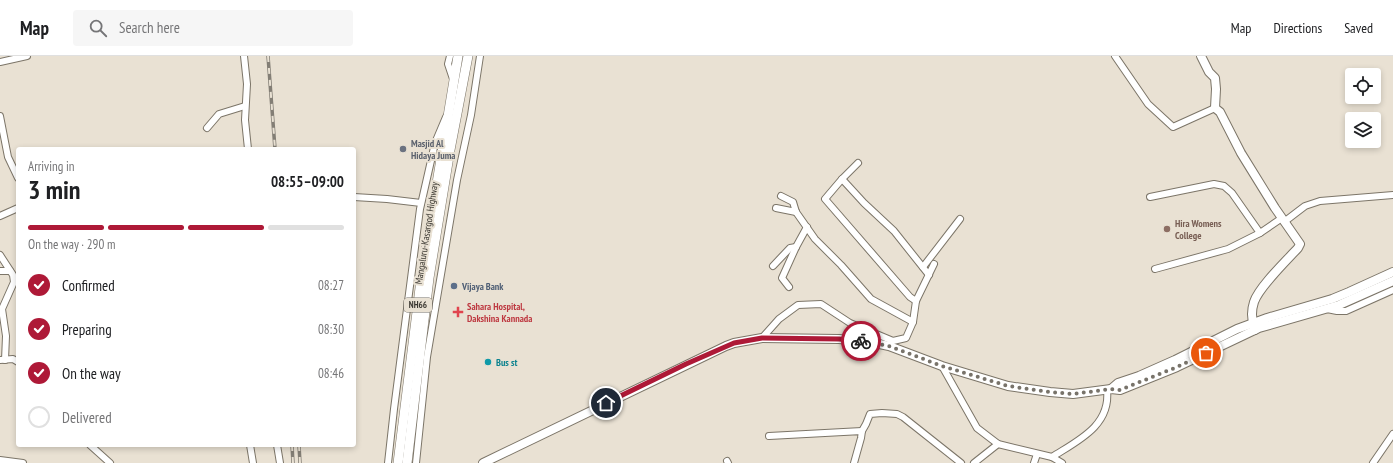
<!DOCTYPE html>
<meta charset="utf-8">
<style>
body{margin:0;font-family:"PT Sans Narrow",sans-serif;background:#f6f6f6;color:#202124;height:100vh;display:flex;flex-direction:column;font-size:15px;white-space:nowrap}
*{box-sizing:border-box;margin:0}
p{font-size:13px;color:#757577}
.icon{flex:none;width:22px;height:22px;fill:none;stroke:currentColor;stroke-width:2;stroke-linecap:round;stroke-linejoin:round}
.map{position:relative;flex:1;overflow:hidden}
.side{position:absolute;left:16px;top:91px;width:340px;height:300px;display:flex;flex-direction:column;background:#fff;border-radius:4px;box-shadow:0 2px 6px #0003}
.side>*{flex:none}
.buttons{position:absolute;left:1345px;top:12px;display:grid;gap:8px}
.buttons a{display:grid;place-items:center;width:36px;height:36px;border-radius:4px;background:#fff;box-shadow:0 2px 6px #0003;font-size:20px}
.pin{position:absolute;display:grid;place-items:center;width:34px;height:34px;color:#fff;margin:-17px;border:2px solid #fff;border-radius:50%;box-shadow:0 1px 4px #0007}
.courier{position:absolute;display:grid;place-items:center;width:40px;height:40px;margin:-20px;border:3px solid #ae1937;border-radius:50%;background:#fff;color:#222;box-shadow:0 1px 5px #0007}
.headline em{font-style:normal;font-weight:600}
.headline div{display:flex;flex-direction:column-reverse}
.headline{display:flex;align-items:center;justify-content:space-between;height:68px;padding:0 12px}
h1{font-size:26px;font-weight:600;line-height:30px}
.bar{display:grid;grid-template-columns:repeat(4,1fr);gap:6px 4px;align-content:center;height:48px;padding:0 12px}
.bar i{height:5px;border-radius:3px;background:#e0e0e0}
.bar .active{background:#ae1937}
.bar p{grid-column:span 4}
ol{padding:0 12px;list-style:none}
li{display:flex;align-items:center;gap:12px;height:44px}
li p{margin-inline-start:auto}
li .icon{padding:4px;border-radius:50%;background:#ae1937;color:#fff;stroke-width:4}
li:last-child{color:#757577}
li i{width:22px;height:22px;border:2px solid #e0e0e0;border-radius:50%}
header{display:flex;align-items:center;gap:24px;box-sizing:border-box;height:56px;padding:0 20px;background:#fff;border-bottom:1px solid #e0e0e0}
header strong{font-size:19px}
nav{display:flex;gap:22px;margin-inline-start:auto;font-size:14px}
.search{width:280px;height:36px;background:#f6f6f6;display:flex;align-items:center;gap:10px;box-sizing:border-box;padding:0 14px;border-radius:4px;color:#757577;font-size:15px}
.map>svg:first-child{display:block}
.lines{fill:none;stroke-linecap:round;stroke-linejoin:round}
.minor-casing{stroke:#7c7568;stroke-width:8}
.major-casing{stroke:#7c7568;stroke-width:10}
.highway-casing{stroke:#7c7568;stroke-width:10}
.minor{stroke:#fff;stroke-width:6}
.major{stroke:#fff;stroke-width:8}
.highway{stroke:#fff;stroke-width:9}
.rail-casing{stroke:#837e75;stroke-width:3.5}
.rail{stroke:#e9e1d3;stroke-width:2;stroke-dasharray:6;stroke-linecap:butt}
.done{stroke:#78736a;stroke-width:4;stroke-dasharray:0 7.2}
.route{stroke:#ae1937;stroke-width:5}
.worship-dot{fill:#6b7280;stroke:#e9e1d3;stroke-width:1.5}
.education-dot{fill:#8d6e63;stroke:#e9e1d3;stroke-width:1.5}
.service-dot{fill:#5c6f8a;stroke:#e9e1d3;stroke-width:1.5}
.health-dot{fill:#e0444e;stroke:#e9e1d3;stroke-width:1.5}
.culture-dot{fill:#0f9aa8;stroke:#e9e1d3;stroke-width:1.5}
.labels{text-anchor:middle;stroke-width:4;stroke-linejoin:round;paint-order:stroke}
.shield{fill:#e9e1d3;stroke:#6f6b62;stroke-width:1}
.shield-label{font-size:9px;font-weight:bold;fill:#3b3832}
.worship-label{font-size:10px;font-weight:bold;fill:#5b616d;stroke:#e9e1d3;text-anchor:start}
.education-label{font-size:10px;font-weight:bold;fill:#785e54;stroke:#e9e1d3;text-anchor:start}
.street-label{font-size:10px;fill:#3b3832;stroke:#e9e1d3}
.service-label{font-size:10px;font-weight:bold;fill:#4e5e75;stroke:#e9e1d3;text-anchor:start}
.health-label{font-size:10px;font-weight:bold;fill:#be3a42;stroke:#e9e1d3;text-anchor:start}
.culture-label{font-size:10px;font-weight:bold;fill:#0d838f;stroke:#e9e1d3;text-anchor:start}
</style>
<header>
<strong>Map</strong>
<div class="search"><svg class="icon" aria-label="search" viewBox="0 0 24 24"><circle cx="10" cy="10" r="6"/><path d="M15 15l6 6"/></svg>Search here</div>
<nav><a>Map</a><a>Directions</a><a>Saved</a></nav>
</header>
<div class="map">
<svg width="1393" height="407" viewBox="0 0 1393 407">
<rect width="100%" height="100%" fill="#e9e1d3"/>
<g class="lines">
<defs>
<g id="minor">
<polyline points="244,0 247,28 245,64 248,93"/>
<polyline points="450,0 448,8 453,23"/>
<polyline points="1115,0 1148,48 1173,71 1215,52"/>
<polyline points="0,6 27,0"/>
<polyline points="0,60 8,101 18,122"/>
<polyline points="207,72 219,58 245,50"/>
<polyline points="842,123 858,107"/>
<polyline points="354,141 387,143 421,147"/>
<polyline points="1150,141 1214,128 1224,130 1232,137 1260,177 1282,162"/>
<polyline points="776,152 796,156"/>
<polyline points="0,160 18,152"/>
<polyline points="1284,166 1305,150 1320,145 1393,139"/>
<polyline points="0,199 13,219 14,226 2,253 6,280 5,304"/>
<polyline points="773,210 790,192 796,191"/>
<polyline points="923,211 960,163"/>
<polyline points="1155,213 1228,193 1260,177"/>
<polyline points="0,215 10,215"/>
<polyline points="789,231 782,222 796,191 807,171"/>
<polyline points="916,245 910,241 825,143 842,123 864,147 894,175 929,219"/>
<polyline points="1327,253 1337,255 1346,255 1393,234"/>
<polyline points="913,266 916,245 934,208"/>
<polyline points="762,282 779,263 798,249 821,248 850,267 893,285 906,282 913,266 871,243 841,209 815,183 796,156 793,146 781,140"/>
<polyline points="0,304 13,303 18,306"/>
<polyline points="942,310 977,372 998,388 1052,401 1062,407"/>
<polyline points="862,375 866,368 870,358 882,357 897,358 903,361 961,407"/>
<polyline points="769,380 862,375 861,382 854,407"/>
<polyline points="90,389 110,407"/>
<polyline points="250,389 253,407"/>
<polyline points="277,389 280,407"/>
<path d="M1052,401C1077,385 1111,370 1107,334"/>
<polyline points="0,404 23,407"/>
<polyline points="727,405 728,407"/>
<polyline points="388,407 394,353 420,153 435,87 446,61"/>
<polyline points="416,407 427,301 457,124 471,59 480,0"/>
<polyline points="974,407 998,388"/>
<polyline points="1034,407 1037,398"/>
<polyline points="1373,407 1393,378"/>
</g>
<g id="major">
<path d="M1201,0L1209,16L1215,22L1216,33L1215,52L1220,56L1241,97L1275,152L1300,188L1298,192C1286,205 1259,231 1254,246C1251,255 1252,266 1255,274"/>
<polyline points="1111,333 1118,327 1139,320 1175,304 1237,273 1267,262 1332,243 1349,236 1393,216"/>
<polyline points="483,407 726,290 734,287 762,282 839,283 870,286 889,290 942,310 1008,330 1050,336 1073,338 1111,333 1120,334 1177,311 1259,272 1339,249 1393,225"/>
</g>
<g id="highway">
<polyline points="398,407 421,224 458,0"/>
<polyline points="407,407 429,222 450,94 468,0"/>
</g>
</defs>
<!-- minor casing -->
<use href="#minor" class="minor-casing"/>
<!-- major casing -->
<use href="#major" class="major-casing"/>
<!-- highway casing -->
<use href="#highway" class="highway-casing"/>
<!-- minor -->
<use href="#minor" class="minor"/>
<!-- major -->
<use href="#major" class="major"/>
<!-- highway -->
<use href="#highway" class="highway"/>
<defs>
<g id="rail">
<polyline points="268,0 275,93"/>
<polyline points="292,389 293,407"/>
<polyline points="299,389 300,407"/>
</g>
</defs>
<!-- rail casing -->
<use href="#rail" class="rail-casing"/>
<!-- rail -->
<use href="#rail" class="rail"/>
</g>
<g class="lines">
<!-- done -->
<polyline class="done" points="861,285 889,290 942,310 1008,330 1050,336 1073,338 1111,333 1120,334 1177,311 1206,297"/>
<!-- route -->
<polyline class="route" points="606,347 686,308 734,287 762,282 839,283 861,285"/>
</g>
<!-- markers -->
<circle class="worship-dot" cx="403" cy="93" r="4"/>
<circle class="education-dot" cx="1167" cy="173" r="4"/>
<circle class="service-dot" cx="454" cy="230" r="4"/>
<path class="health-dot" d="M456 250h4v4h4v4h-4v4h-4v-4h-4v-4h4z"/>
<circle class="culture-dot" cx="488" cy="306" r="4"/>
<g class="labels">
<!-- shield labels -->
<rect class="shield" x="404" y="242" width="28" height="14" rx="3"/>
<g class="shield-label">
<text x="418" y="252">NH66</text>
</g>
<!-- worship labels -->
<g class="worship-label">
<text x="411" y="91">Masjid Al<tspan x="411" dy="12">Hidaya Juma</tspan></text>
</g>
<!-- education labels -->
<g class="education-label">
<text x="1175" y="171">Hira Womens<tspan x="1175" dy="12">College</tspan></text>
</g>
<!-- street labels -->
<g class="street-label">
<text transform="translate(426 177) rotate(-81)" y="4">Mangaluru-Kasargod Highway</text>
</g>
<!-- service labels -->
<g class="service-label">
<text x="462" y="234">Vijaya Bank</text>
</g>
<!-- health labels -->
<g class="health-label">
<text x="467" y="254">Sahara Hospital,<tspan x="467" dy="12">Dakshina Kannada</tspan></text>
</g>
<!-- culture labels -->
<g class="culture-label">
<text x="496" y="310">Bus st</text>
</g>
</g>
</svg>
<div class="buttons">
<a><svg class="icon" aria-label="locate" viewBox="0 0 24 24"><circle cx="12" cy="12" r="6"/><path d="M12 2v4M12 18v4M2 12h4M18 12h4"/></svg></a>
<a><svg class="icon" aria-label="layers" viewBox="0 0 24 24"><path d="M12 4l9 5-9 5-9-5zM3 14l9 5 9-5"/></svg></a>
</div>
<div class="pin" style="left:1206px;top:297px;background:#ea580c"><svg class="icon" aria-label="bag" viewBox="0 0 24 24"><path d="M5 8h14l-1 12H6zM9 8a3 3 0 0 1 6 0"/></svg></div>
<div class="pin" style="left:606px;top:347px;background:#1f2937"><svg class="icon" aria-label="home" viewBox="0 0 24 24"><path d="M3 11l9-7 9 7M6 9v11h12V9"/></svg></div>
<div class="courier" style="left:861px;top:285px"><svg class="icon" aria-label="bike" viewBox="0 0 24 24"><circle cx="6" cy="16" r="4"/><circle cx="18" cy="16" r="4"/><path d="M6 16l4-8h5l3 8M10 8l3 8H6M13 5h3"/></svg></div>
<section class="side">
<div class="headline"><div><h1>3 min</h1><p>Arriving in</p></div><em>08:55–09:00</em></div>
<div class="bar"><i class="active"></i><i class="active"></i><i class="active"></i><i></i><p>On the way · 290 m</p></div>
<ol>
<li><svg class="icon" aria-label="check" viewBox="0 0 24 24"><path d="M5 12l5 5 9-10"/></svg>Confirmed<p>08:27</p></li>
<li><svg class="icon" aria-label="check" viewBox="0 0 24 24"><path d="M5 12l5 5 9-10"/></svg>Preparing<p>08:30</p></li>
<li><svg class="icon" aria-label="check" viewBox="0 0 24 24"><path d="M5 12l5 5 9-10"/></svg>On the way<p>08:46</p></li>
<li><i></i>Delivered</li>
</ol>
</section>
</div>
